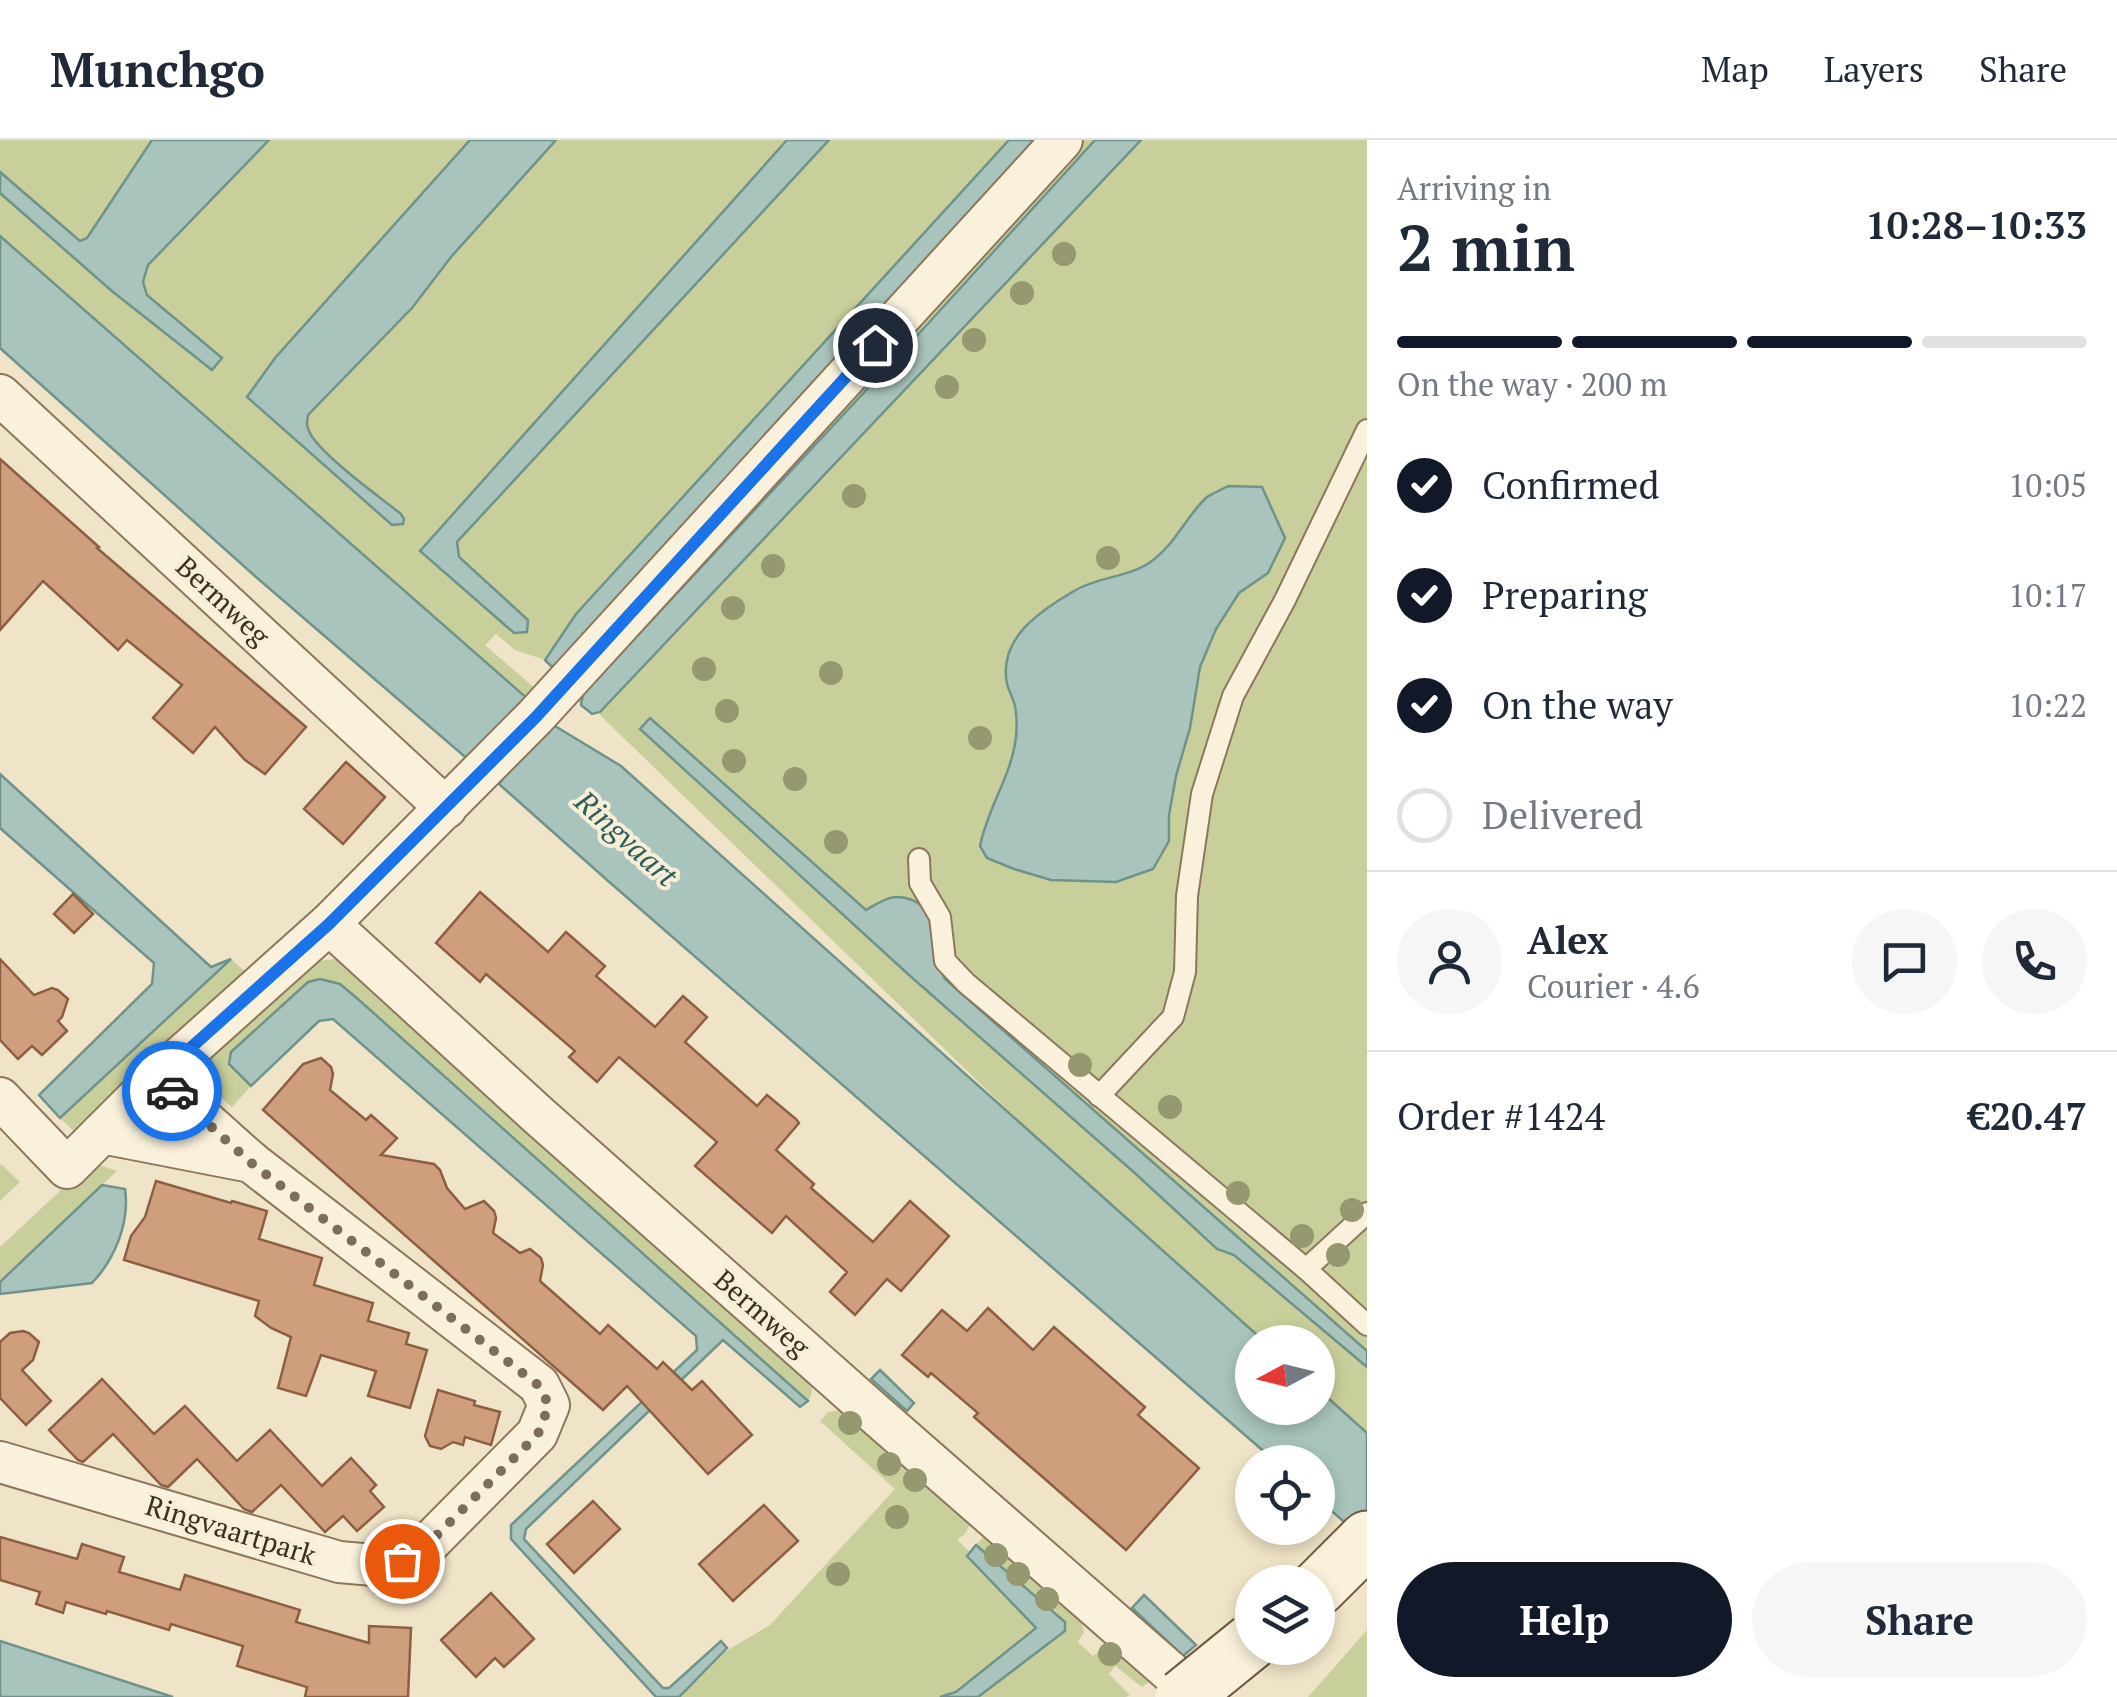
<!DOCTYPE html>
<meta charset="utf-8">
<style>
body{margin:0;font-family:"PT Serif",serif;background:#f6f6f7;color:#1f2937;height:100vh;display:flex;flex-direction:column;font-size:38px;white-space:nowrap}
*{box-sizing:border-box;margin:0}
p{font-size:32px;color:#747a83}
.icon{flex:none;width:55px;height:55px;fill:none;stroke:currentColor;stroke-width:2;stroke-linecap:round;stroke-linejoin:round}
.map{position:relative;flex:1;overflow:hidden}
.details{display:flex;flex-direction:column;background:#fff;width:750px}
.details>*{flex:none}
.needle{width:65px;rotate:263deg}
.buttons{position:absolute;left:1235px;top:1185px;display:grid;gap:20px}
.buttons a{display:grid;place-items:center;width:100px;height:100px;border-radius:50%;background:#fff;box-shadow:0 5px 15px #0003;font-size:50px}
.pin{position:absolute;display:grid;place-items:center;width:85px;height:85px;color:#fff;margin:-42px;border:5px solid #fff;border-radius:50%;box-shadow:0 2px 10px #0007}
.courier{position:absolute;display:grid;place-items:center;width:100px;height:100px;margin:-50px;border:8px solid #1a73e8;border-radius:50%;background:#fff;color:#222;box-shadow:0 2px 12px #0007}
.head em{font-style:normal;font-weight:700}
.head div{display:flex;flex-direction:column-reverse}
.head{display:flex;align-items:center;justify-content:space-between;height:170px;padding:0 30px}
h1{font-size:65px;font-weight:700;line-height:75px}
.bar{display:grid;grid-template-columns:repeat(4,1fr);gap:15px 10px;align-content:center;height:120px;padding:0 30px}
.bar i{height:12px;border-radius:8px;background:#e0e1e3}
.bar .active{background:#111827}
.bar p{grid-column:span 4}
.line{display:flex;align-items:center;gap:25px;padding:0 30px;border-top:2px solid #e0e1e3}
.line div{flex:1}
.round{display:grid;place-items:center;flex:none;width:105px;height:105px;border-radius:52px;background:#f6f6f7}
ol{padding:0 30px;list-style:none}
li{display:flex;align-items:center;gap:30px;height:110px}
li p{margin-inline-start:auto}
li .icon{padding:10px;border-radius:50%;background:#111827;color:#fff;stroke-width:4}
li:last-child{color:#747a83}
li i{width:55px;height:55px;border:5px solid #e0e1e3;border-radius:50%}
.cta{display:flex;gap:20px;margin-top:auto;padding:20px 30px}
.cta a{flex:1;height:115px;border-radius:60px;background:#111827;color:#fff;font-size:40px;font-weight:700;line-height:115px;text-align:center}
.cta a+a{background:#f6f6f7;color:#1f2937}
header{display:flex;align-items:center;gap:60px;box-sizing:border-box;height:140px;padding:0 50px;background:#fff;border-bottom:2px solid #e0e1e3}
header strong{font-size:48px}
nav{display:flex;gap:55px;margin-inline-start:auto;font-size:35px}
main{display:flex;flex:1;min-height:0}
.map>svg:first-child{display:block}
.green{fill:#c9cf9b}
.water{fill:#a9c4bc;stroke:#6f938a;stroke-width:2.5}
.building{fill:#cf9f7d;stroke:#8d5f41;stroke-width:2.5}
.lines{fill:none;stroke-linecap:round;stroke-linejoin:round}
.lane-casing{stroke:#8d765c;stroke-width:24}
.street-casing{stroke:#8d765c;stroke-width:44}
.secondary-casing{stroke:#6f573f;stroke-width:59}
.lane{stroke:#faf1dc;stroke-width:20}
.street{stroke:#faf1dc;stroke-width:40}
.secondary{stroke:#faf1dc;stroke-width:55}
.secondary-bridge-casing{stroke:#6f573f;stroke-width:59;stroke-linecap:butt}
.secondary-bridge{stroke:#faf1dc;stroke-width:55}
.tree{fill:#96986f}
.done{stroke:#7c6e5b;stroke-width:10;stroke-dasharray:0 18}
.route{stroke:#1a73e8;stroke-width:12}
.labels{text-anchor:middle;stroke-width:8;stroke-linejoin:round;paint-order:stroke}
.street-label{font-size:28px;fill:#3d2e20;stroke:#f7eed8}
.water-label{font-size:30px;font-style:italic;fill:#2f5d5a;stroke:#f7eed8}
</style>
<header>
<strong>Munchgo</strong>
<nav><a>Map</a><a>Layers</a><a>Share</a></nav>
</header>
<main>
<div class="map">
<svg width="1367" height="1557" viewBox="0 0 1367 1557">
<rect width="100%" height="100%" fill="#f0e4c8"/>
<!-- green -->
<g class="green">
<polygon points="0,0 152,0 87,98 79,101 0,32"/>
<path d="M269,0H470L275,218L247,257L398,386L403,384L404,379L401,374C381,359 317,311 309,291C306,284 307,283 308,275L412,168L451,117L556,0H787L420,410L526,492L528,480L459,417L457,402L829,0H1009L576,474L545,520L515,510L496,494L485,505L537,550L529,560L0,96V53L113,152L212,229L222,217L147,155L143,142L148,125Z"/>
<polygon points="1080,0 1095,0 924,188 583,554 581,565 574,555"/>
<polygon points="1141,0 1367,0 1367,1319 1318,1268 1318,1202 1252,1202 1252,1207 600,575 600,572"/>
<polygon points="231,819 251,837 79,996 60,978"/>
<polygon points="335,819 348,825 813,1240 811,1256 808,1261 340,844 229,924 251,946 232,967 190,930 310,822"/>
<polygon points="91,1022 117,1031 0,1142 0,1107"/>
<polygon points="1,1024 20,1042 0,1061 0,1025"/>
<polygon points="846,1269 972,1380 965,1394 957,1400 969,1411 967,1417 1037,1488 956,1552 940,1557 679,1557 723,1513 770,1485 895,1349 820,1281 828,1272"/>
<polygon points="985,1395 1080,1475 1084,1492 1078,1502 1093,1516 1099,1511 1103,1514 1111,1507 1119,1509 1153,1539 1142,1547 1115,1526 1109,1534 1130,1555 1126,1557 978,1557 1065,1491 1065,1482 976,1405"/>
<polygon points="1367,1490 1367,1557 1308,1557"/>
</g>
<!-- water -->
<g class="water">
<polygon points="152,0 269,0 148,125 143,142 147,155 222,218 212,230 113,152 0,53 0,32 80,101 87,98"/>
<path d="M470,0H556L451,117L412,168L308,275C307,283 306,284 309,291C317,312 381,358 401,374L404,379L403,384L392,385L247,257L275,218Z"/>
<polygon points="787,0 829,0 457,402 459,417 528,480 527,492 514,493 420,411"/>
<polygon points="1009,0 1042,0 565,517 552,527 545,520 576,474"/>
<polygon points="1095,0 1141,0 600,572 592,574 581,565 583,554 924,188"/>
<polygon points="0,96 529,560 471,622 256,437 0,208"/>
<path d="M1228,346L1262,347L1285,398L1268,433L1239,453L1216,489L1200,527L1190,588L1176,636L1169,675V701L1153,729L1116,742L1051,740L1014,729L987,718L980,706C987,670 1009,639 1015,604C1017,593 1017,577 1015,566C1013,558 1009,551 1007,544C998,498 1039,472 1074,451C1098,436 1129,438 1152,421C1177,402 1186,376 1207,357C1213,353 1221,350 1228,346Z"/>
<path d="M650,578L866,770C882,761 893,752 912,760C940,771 932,800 938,824C939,826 944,837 945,839L1367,1211V1227L1234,1115L1217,1109L1137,1035L909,835L640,589Z"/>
<polygon points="555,586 621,626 1265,1202 1252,1202 1252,1268 1318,1268 1318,1249 1367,1293 1367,1402 1318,1359 1318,1322 1276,1322 607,740 499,644 534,596"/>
<polygon points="0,634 211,827 231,819 60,978 39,955 152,844 154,823 0,688"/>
<polygon points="320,839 340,844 359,860 808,1261 800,1267 723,1200 526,1389 524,1399 663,1548 669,1548 721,1501 727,1508 679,1557 656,1557 511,1399 511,1385 697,1210 696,1196 333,879 319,881 251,946 229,924 231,912 308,842"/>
<path d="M102,1045L125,1049C130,1082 115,1119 92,1143L0,1154V1142Z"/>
<polygon points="880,1230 914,1263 907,1271 871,1239"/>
<polygon points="976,1405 1065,1482 1065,1491 978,1557 940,1557 956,1552 1036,1488 967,1416"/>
<polygon points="1144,1455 1196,1505 1183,1516 1132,1468"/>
<polygon points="0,1501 173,1557 0,1557"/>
</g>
<!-- building -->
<g class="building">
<polygon points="0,319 99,407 97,408 306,587 265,634 245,620 215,587 193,613 153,578 182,545 127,500 118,510 43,441 0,490"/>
<polygon points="346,622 385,657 343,704 304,669"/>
<polygon points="480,752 548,812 566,792 605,826 596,836 655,887 683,856 707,877 685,902 757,966 767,955 796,979 799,983 776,1010 814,1044 811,1048 873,1102 910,1061 949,1096 901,1151 887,1139 855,1175 830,1152 847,1132 786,1076 772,1093 695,1026 717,1002 619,917 597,942 569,917 575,911 486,834 480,842 436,803"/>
<polygon points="73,754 93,774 74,793 54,774"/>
<polygon points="0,819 34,855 52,848 58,850 68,859 62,877 58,881 67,891 42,915 32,906 18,919 0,900"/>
<polygon points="321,918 331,927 333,934 330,950 366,980 371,975 397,998 381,1015 434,1024 440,1030 447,1048 465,1069 484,1061 494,1071 496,1078 493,1093 520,1113 530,1109 541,1118 543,1125 540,1141 600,1194 608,1185 657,1229 663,1222 692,1250 702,1241 752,1295 708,1334 627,1246 603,1270 263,970 303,924"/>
<polygon points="156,1041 231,1063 232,1061 267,1071 259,1099 322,1118 314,1145 373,1163 368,1181 409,1193 406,1204 427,1210 410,1268 368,1256 376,1231 321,1215 306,1256 278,1248 291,1197 271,1188 255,1176 259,1161 124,1120 131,1096 145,1077"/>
<polygon points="988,1168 1033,1210 1054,1187 1145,1267 1138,1275 1199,1328 1126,1410 974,1277 978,1273 931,1233 928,1237 902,1215 942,1170 967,1191"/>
<polygon points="23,1191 29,1193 39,1202 33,1220 22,1230 51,1261 26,1285 0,1258 0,1202 10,1193"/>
<polygon points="102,1239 154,1294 185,1266 237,1321 270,1290 322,1346 351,1318 376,1345 370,1351 384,1367 357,1391 343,1376 325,1392 281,1345 252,1372 244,1369 197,1319 168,1347 161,1345 113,1294 83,1322 78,1320 49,1290"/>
<polygon points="438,1250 475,1261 474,1265 500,1272 491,1305 465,1297 463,1305 453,1302 441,1309 430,1306 425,1296"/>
<polygon points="593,1361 620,1389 574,1433 547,1404"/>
<polygon points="764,1365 798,1401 733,1461 699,1424"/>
<polygon points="0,1397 77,1419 82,1404 124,1417 119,1432 180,1450 185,1435 300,1470 296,1482 369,1503 369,1486 411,1488 408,1557 305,1557 307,1547 237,1526 243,1506 171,1484 169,1490 107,1471 106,1474 66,1462 63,1473 36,1464 40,1452 0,1440"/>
<polygon points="491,1453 534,1499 504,1527 495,1518 476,1537 441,1500"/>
</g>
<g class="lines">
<defs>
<g id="lane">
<polyline points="919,719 920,743 940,777 945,821 966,843 1306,1129"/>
<polyline points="1099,956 1173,877 1185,832 1187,756 1202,654 1233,556 1285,460 1367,290"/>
<polyline points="1367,1073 1306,1129 1367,1185"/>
</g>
<g id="street">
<polyline points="0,255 446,668"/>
<polyline points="329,784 538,975 873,1272 1199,1557"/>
<polyline points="157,938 251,1022"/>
<polyline points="0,958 67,1028 157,938 329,784 535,577 1062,0"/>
<polyline points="0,1322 339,1422 374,1425 403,1421 430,1402 537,1294 549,1265 539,1245 251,1022 102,993"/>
</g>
<polyline id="secondary" points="1318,1448 1367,1399"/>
</defs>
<!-- lane casing -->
<use href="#lane" class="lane-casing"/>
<!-- street casing -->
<use href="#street" class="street-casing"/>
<!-- secondary casing -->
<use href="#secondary" class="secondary-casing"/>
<!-- lane -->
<use href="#lane" class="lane"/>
<!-- street -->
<use href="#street" class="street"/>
<!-- secondary -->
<use href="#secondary" class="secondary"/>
<defs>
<polyline id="secondary-bridge" points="1183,1557 1252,1501"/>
</defs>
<!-- secondary-bridge casing -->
<use href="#secondary-bridge" class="secondary-bridge-casing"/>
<!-- secondary-bridge -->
<use href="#secondary-bridge" class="secondary-bridge"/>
</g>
<!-- trees -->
<g class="tree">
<circle cx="1064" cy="114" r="12"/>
<circle cx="1022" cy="153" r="12"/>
<circle cx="974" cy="200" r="12"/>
<circle cx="947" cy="247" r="12"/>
<circle cx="854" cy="356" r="12"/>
<circle cx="1108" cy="418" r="12"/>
<circle cx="773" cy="426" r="12"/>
<circle cx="733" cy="468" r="12"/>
<circle cx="704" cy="529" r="12"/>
<circle cx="831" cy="533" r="12"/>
<circle cx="727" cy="571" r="12"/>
<circle cx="980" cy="598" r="12"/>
<circle cx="734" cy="621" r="12"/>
<circle cx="795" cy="639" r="12"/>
<circle cx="836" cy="702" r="12"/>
<circle cx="1080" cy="925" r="12"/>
<circle cx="1170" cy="967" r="12"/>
<circle cx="1238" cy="1053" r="12"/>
<circle cx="1352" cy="1070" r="12"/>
<circle cx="1302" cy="1096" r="12"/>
<circle cx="1338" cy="1115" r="12"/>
<circle cx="850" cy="1283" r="12"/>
<circle cx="889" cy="1324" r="12"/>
<circle cx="915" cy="1340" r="12"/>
<circle cx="897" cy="1377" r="12"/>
<circle cx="996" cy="1415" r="12"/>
<circle cx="838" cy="1434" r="12"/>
<circle cx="1018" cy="1434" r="12"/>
<circle cx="1047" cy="1459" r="12"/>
<circle cx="1110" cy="1514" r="12"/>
</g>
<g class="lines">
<!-- done -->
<polyline class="done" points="172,951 250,1022 538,1245 549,1265 538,1294 430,1402 402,1421"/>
<!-- route -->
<polyline class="route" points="172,951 157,938 329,784 536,577 875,205"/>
</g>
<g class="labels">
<!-- street labels -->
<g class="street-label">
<text transform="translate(223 461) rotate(43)" y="10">Bermweg</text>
<text transform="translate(762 1173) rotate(41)" y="10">Bermweg</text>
<text transform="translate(231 1390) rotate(17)" y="10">Ringvaartpark</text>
</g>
<!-- water labels -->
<g class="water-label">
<text transform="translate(626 699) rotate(42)" y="10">Ringvaart</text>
</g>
</g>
</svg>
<div class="buttons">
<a><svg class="needle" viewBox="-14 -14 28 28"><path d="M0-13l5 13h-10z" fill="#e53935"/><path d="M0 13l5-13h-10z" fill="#747a83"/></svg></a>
<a><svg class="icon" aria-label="locate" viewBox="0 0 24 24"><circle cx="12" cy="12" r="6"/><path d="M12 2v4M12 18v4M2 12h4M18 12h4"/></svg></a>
<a><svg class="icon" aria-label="layers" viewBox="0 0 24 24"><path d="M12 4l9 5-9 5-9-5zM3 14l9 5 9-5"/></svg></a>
</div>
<div class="pin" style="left:402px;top:1421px;background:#ea580c"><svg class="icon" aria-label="bag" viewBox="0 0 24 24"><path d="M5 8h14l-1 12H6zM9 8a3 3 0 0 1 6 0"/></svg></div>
<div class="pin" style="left:875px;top:205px;background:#1f2937"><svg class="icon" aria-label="home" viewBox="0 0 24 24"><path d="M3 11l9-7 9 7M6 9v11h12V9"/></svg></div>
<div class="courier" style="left:172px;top:951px"><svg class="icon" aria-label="car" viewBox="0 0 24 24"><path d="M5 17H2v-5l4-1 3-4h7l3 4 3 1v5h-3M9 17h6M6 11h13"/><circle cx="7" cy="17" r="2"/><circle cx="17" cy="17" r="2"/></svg></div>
</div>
<section class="details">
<div class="head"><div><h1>2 min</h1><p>Arriving in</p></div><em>10:28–10:33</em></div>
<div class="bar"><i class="active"></i><i class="active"></i><i class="active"></i><i></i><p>On the way · 200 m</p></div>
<ol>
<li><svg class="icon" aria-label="check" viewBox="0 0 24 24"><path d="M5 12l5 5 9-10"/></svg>Confirmed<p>10:05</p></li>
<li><svg class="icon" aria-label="check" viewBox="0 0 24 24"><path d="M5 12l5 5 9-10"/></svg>Preparing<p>10:17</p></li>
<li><svg class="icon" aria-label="check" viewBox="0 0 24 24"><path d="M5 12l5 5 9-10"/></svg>On the way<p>10:22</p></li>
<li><i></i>Delivered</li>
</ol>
<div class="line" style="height:180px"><a class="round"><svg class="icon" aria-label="person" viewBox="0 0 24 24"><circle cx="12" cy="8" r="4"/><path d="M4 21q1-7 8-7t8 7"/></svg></a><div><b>Alex</b><p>Courier · 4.6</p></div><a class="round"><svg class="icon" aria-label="chat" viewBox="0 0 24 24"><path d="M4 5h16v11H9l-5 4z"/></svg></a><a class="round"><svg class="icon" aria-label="phone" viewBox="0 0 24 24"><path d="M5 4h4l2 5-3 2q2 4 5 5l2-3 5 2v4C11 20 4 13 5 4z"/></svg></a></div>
<div class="line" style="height:130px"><div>Order #1424</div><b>€20.47</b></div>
<div class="cta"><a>Help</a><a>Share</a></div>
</section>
</main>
